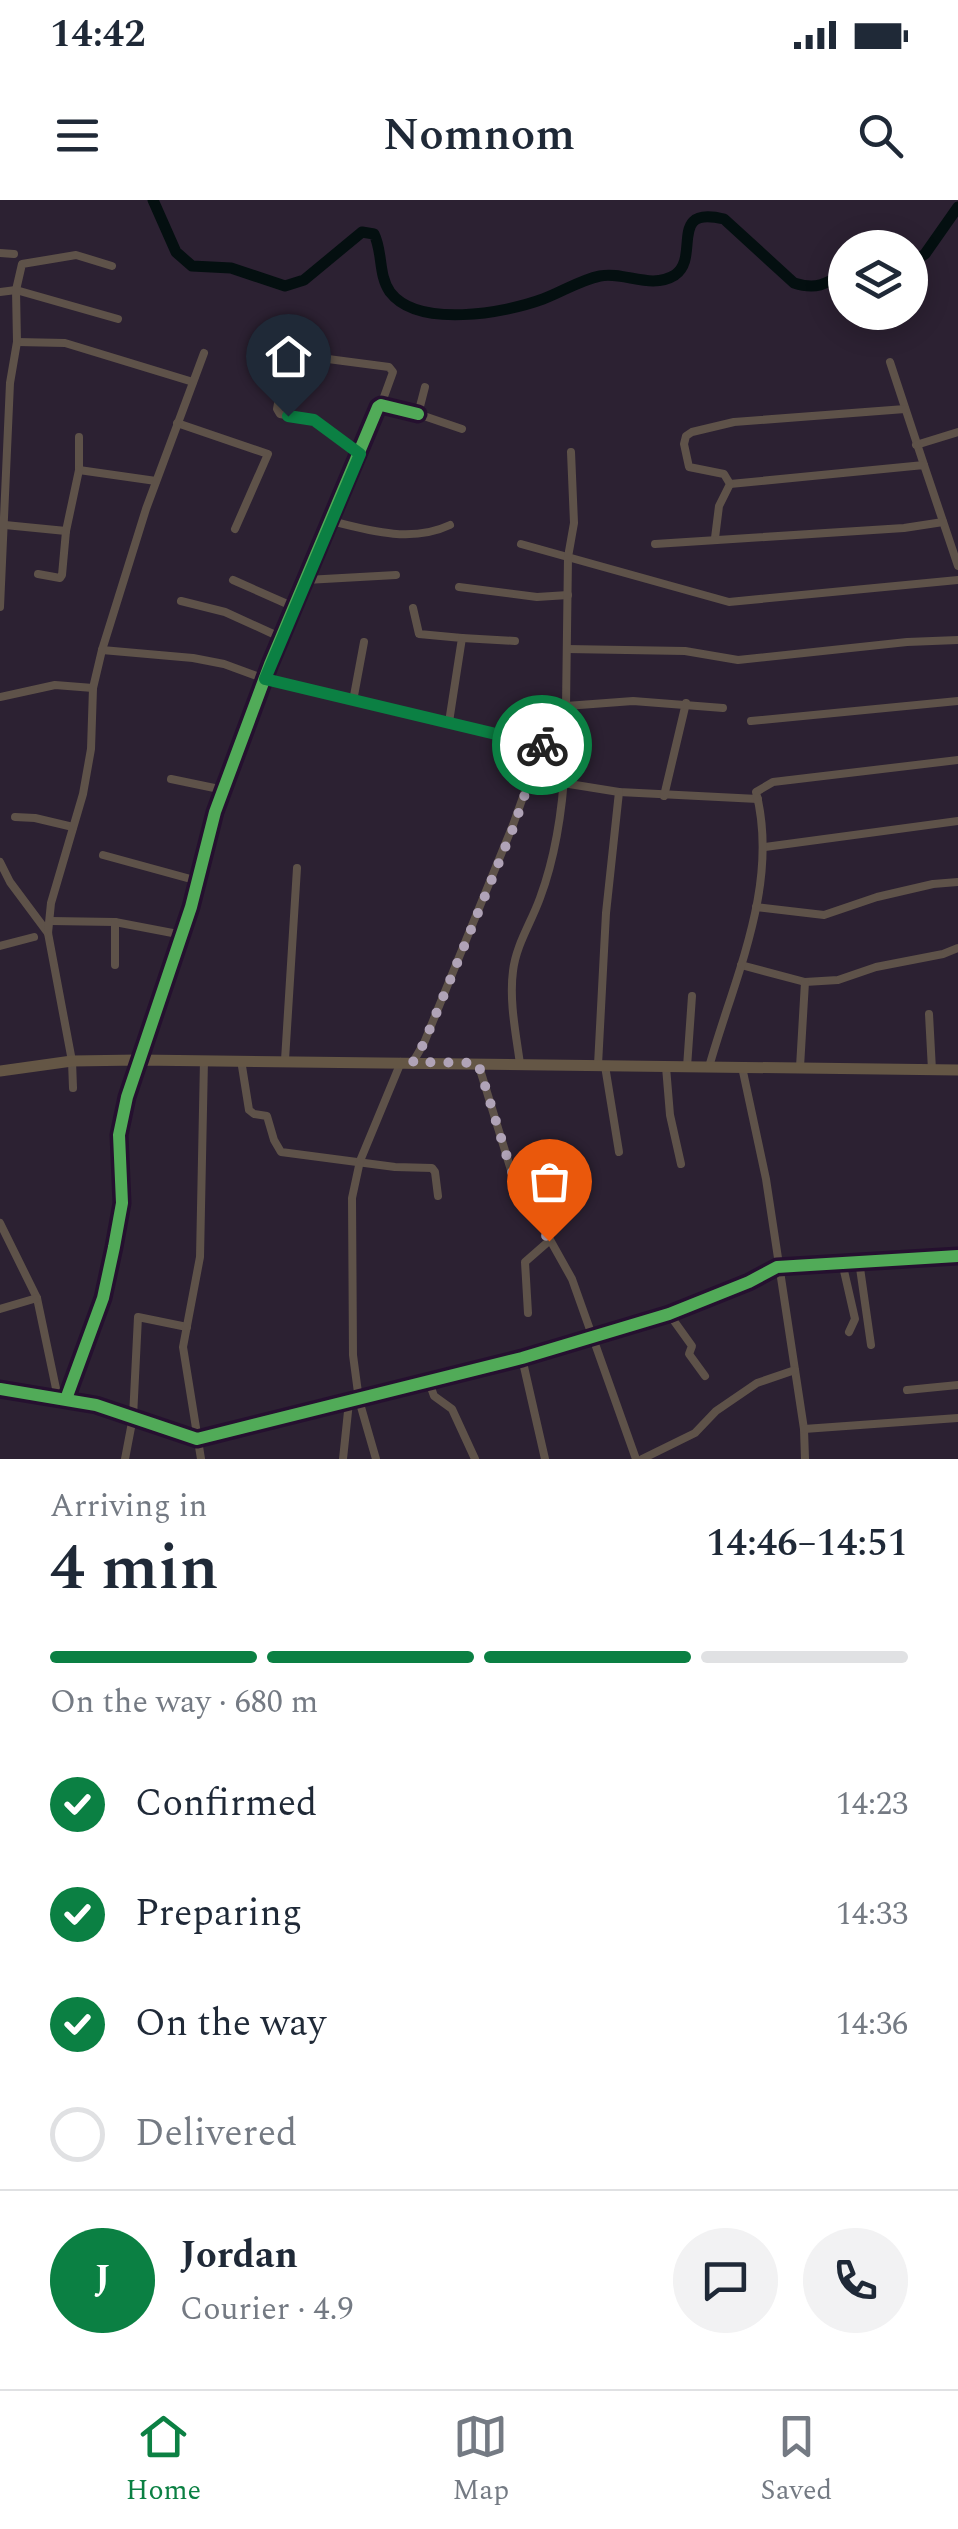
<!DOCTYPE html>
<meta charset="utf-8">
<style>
body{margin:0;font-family:Spectral,serif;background:#f2f2f3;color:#1f2937;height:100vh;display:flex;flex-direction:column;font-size:38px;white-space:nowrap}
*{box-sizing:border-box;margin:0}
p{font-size:32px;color:#747a83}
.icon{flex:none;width:55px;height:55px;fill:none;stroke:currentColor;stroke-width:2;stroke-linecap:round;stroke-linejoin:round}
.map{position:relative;height:1259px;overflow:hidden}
.details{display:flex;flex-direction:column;background:#fff;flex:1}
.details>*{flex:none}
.tools{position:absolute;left:828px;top:30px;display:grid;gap:20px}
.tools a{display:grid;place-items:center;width:100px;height:100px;border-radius:50%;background:#fff;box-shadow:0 5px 25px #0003;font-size:50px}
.pin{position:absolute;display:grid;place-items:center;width:85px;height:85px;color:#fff;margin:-102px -42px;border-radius:50% 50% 50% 0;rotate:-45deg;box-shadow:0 0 10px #0007}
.pin .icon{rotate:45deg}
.courier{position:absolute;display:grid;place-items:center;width:100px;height:100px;margin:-50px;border:8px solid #0b8043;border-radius:50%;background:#fff;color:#222;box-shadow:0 2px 12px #0007}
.overview em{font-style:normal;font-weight:600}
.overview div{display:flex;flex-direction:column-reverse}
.overview{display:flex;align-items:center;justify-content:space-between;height:170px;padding:0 50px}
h1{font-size:65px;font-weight:600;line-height:75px}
.bar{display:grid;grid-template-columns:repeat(4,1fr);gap:15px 10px;align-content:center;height:120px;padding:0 50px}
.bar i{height:12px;border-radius:8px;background:#e0e1e3}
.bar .current{background:#0b8043}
.bar p{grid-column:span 4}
.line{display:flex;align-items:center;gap:25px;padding:0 50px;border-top:2px solid #e0e1e3}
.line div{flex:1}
.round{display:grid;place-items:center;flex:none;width:105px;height:105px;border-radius:52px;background:#f2f2f3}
ol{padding:0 50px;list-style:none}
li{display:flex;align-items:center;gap:30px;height:110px}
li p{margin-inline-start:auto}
li .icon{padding:10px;border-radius:50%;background:#0b8043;color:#fff;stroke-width:4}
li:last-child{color:#747a83}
li i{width:55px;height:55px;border:5px solid #e0e1e3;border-radius:50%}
.status{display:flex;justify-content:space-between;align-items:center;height:70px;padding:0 50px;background:#fff;direction:ltr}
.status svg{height:28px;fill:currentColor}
header{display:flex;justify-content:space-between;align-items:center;height:130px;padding:0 50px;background:#fff;font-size:45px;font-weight:600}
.menu{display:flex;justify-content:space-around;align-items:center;height:140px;border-top:2px solid #e0e1e3;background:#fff;font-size:28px;color:#747a83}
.menu a{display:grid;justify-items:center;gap:5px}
.menu .current{color:#0b8043}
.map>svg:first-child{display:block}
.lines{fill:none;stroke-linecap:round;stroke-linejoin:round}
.river{stroke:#040f10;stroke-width:11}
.minor{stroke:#5e5249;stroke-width:8}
.primary{stroke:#645645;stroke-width:11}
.cycleway-casing{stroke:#25102f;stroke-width:19}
.cycleway{stroke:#51ab58;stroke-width:12}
.done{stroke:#b0a3b7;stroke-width:10;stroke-dasharray:0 18}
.route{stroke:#0b8043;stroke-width:12}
</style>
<div class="status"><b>14:42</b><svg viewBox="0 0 49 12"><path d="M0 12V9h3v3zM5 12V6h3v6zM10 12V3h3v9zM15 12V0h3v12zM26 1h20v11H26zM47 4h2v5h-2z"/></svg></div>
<header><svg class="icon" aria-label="menu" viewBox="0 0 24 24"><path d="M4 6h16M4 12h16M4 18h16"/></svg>Nomnom<svg class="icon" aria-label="search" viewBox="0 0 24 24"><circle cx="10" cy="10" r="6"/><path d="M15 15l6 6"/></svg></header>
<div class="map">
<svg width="958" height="1259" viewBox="0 0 958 1259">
<rect width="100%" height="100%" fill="#2c2132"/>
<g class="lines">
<!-- river -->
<g class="river">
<path d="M153,0L176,52L192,66L231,68L285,86L304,80L362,32L374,34C383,52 378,75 390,92C418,129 505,113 543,99C562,92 580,80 600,76C624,71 651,90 675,75C701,57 667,5 724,19L794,83C816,90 826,84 845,73"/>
<polyline points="910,64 925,54 958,7"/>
</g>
<!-- minor -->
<g class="minor">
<polyline points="0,53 14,54"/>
<polyline points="0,92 16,90 118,119"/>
<polyline points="17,142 65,143 193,182"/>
<polyline points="328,159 389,167 393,172 381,205"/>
<polyline points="890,162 924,265"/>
<polyline points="281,187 277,209 280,214 314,220 360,254"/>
<polyline points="425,187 418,214 462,229"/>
<polyline points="177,223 268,254 235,329"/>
<polyline points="79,237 79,270 156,281"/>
<polyline points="916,245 958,232"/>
<polyline points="730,284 924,265 958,366"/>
<path d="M331,321C370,331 412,343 450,325"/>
<polyline points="5,325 66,331"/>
<polyline points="715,338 719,306 730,284 724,274 689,267 684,244 686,236 692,232 734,222 905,209"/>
<polyline points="521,344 729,402 958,380"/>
<polyline points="655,344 904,328 943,322"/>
<polyline points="38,374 60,378 62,375 66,331 79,270"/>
<polyline points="233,380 294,407"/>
<polyline points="306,380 396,375"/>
<polyline points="459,387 537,397 568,395"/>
<polyline points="181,401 225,412 282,438"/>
<polyline points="0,407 10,183 17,142 16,90 22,64 76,55 112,66"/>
<polyline points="413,408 419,434 462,438 449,522"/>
<polyline points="462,438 515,441"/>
<polyline points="567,449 685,451 738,460 907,442 958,440"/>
<polyline points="102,450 193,458 224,464 265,479 324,494 542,544"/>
<polyline points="0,497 55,485 93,488"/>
<polyline points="353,501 364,442"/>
<polyline points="751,521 958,501"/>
<polyline points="171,579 224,590"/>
<polyline points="563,583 619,592 758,599"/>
<polyline points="664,596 686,503"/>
<polyline points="15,617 35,618 73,627"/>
<polyline points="765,647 958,621"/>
<polyline points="103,655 198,681"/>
<polyline points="0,662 10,682 48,733"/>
<polyline points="756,707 824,715 877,697 933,684 958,682"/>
<polyline points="51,721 115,722 183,735"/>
<polyline points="115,722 115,765"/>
<polyline points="0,746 34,737"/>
<polyline points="741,765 805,782 838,780 876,767 943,754 958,748"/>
<polyline points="929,814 932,870"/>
<polyline points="241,860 249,910 254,914 267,916 274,940 281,952 395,967 432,968 435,972 438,996"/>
<polyline points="285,860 297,668"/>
<polyline points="413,862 424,843 513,625 547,530 566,506 568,357 574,323 571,252"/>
<polyline points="478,863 511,970 572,1079 636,1259"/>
<path d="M520,864C516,834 509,801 513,771C516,745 531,723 540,698C562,639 567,569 566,506L633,501L723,508"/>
<polyline points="598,865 606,713 619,592"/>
<polyline points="605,866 619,952"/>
<polyline points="666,867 670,915 681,964"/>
<polyline points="687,867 692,796"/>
<path d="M709,867C734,778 780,685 756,592L773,582L958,560"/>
<polyline points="742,867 766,979 804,1229 805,1259"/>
<polyline points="800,867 805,782"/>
<polyline points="73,888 72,861 48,733 51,703 83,594 91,549 93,488 102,450 146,309 204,153"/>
<polyline points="0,1023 37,1098 58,1198"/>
<polyline points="859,1061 871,1145"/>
<polyline points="842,1062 855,1119 849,1132"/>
<polyline points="0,1109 37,1098"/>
<polyline points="528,1113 525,1062 549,1041"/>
<polyline points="669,1114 692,1146 689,1154 705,1176"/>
<polyline points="522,1158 545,1259"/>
<polyline points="429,1182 434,1196 452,1209 475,1259"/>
<polyline points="0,1189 96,1205 197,1239 522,1158 669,1114 749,1082 777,1067 958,1056"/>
<polyline points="907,1190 958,1185"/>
<polyline points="66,1199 103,1098 114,1047 122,1003 119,935 127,897 191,707 215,612 270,464 378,207 381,205 418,214"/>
<polyline points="804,1229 958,1218"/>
<polyline points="125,1259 133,1217 138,1117 187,1127"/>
<polyline points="201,1259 183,1147 200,1057 204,860"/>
<polyline points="343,1259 349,1202"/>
<polyline points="376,1259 359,1200 353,1155 352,998 360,961 401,862"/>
<polyline points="642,1259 695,1233 716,1211 757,1183 795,1170"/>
</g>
<!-- primary -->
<polyline class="primary" points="0,871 72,861 139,860 958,870"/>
<defs>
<g id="cycleway">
<polyline points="0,1189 96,1205 197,1239 522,1158 669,1114 749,1082 777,1067 958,1056"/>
<polyline points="66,1199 103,1098 114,1047 122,1003 119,935 127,897 191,707 215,612 270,464 378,207 381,205 418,214"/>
</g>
</defs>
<!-- cycleway casing -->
<use href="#cycleway" class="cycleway-casing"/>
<!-- cycleway -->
<use href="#cycleway" class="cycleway"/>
</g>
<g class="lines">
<!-- done -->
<polyline class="done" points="542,545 514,626 424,843 413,862 478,863 511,970 549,1041"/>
<!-- route -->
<polyline class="route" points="288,216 314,220 360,254 265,479 542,545"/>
</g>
</svg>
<div class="tools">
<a><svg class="icon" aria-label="layers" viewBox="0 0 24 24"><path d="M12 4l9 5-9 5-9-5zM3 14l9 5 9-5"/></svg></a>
</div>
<div class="pin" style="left:549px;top:1041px;background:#ea580c"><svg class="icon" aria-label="bag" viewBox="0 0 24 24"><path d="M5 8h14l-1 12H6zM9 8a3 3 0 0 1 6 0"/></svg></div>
<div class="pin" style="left:288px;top:216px;background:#1f2937"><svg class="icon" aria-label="home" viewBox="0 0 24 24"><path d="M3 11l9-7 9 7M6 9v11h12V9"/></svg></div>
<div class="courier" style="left:542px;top:545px"><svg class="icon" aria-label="bike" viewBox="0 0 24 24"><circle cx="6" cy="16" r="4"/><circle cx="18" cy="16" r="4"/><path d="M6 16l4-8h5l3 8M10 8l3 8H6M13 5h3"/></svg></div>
</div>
<section class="details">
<div class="overview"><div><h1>4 min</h1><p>Arriving in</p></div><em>14:46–14:51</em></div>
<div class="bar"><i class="current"></i><i class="current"></i><i class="current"></i><i></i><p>On the way · 680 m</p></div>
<ol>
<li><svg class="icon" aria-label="check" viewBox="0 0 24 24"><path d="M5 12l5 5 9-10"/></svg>Confirmed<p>14:23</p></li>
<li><svg class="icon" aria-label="check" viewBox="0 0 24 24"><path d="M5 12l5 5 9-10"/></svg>Preparing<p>14:33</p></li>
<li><svg class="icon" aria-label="check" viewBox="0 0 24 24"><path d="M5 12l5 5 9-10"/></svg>On the way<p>14:36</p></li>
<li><i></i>Delivered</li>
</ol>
<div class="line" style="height:180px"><b class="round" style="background:#0b8043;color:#fff">J</b><div><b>Jordan</b><p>Courier · 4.9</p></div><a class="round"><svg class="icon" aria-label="chat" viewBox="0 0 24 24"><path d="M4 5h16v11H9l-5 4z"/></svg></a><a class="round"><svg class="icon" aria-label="phone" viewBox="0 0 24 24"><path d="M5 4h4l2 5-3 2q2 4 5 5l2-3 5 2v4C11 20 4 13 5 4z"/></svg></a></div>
</section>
<nav class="menu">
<a class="current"><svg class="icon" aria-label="home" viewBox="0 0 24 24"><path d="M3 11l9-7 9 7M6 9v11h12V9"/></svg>Home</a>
<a><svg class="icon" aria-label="map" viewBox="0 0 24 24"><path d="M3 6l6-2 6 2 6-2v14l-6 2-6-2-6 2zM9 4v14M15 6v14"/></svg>Map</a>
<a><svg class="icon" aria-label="saved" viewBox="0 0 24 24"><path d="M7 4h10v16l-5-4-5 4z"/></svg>Saved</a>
</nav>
